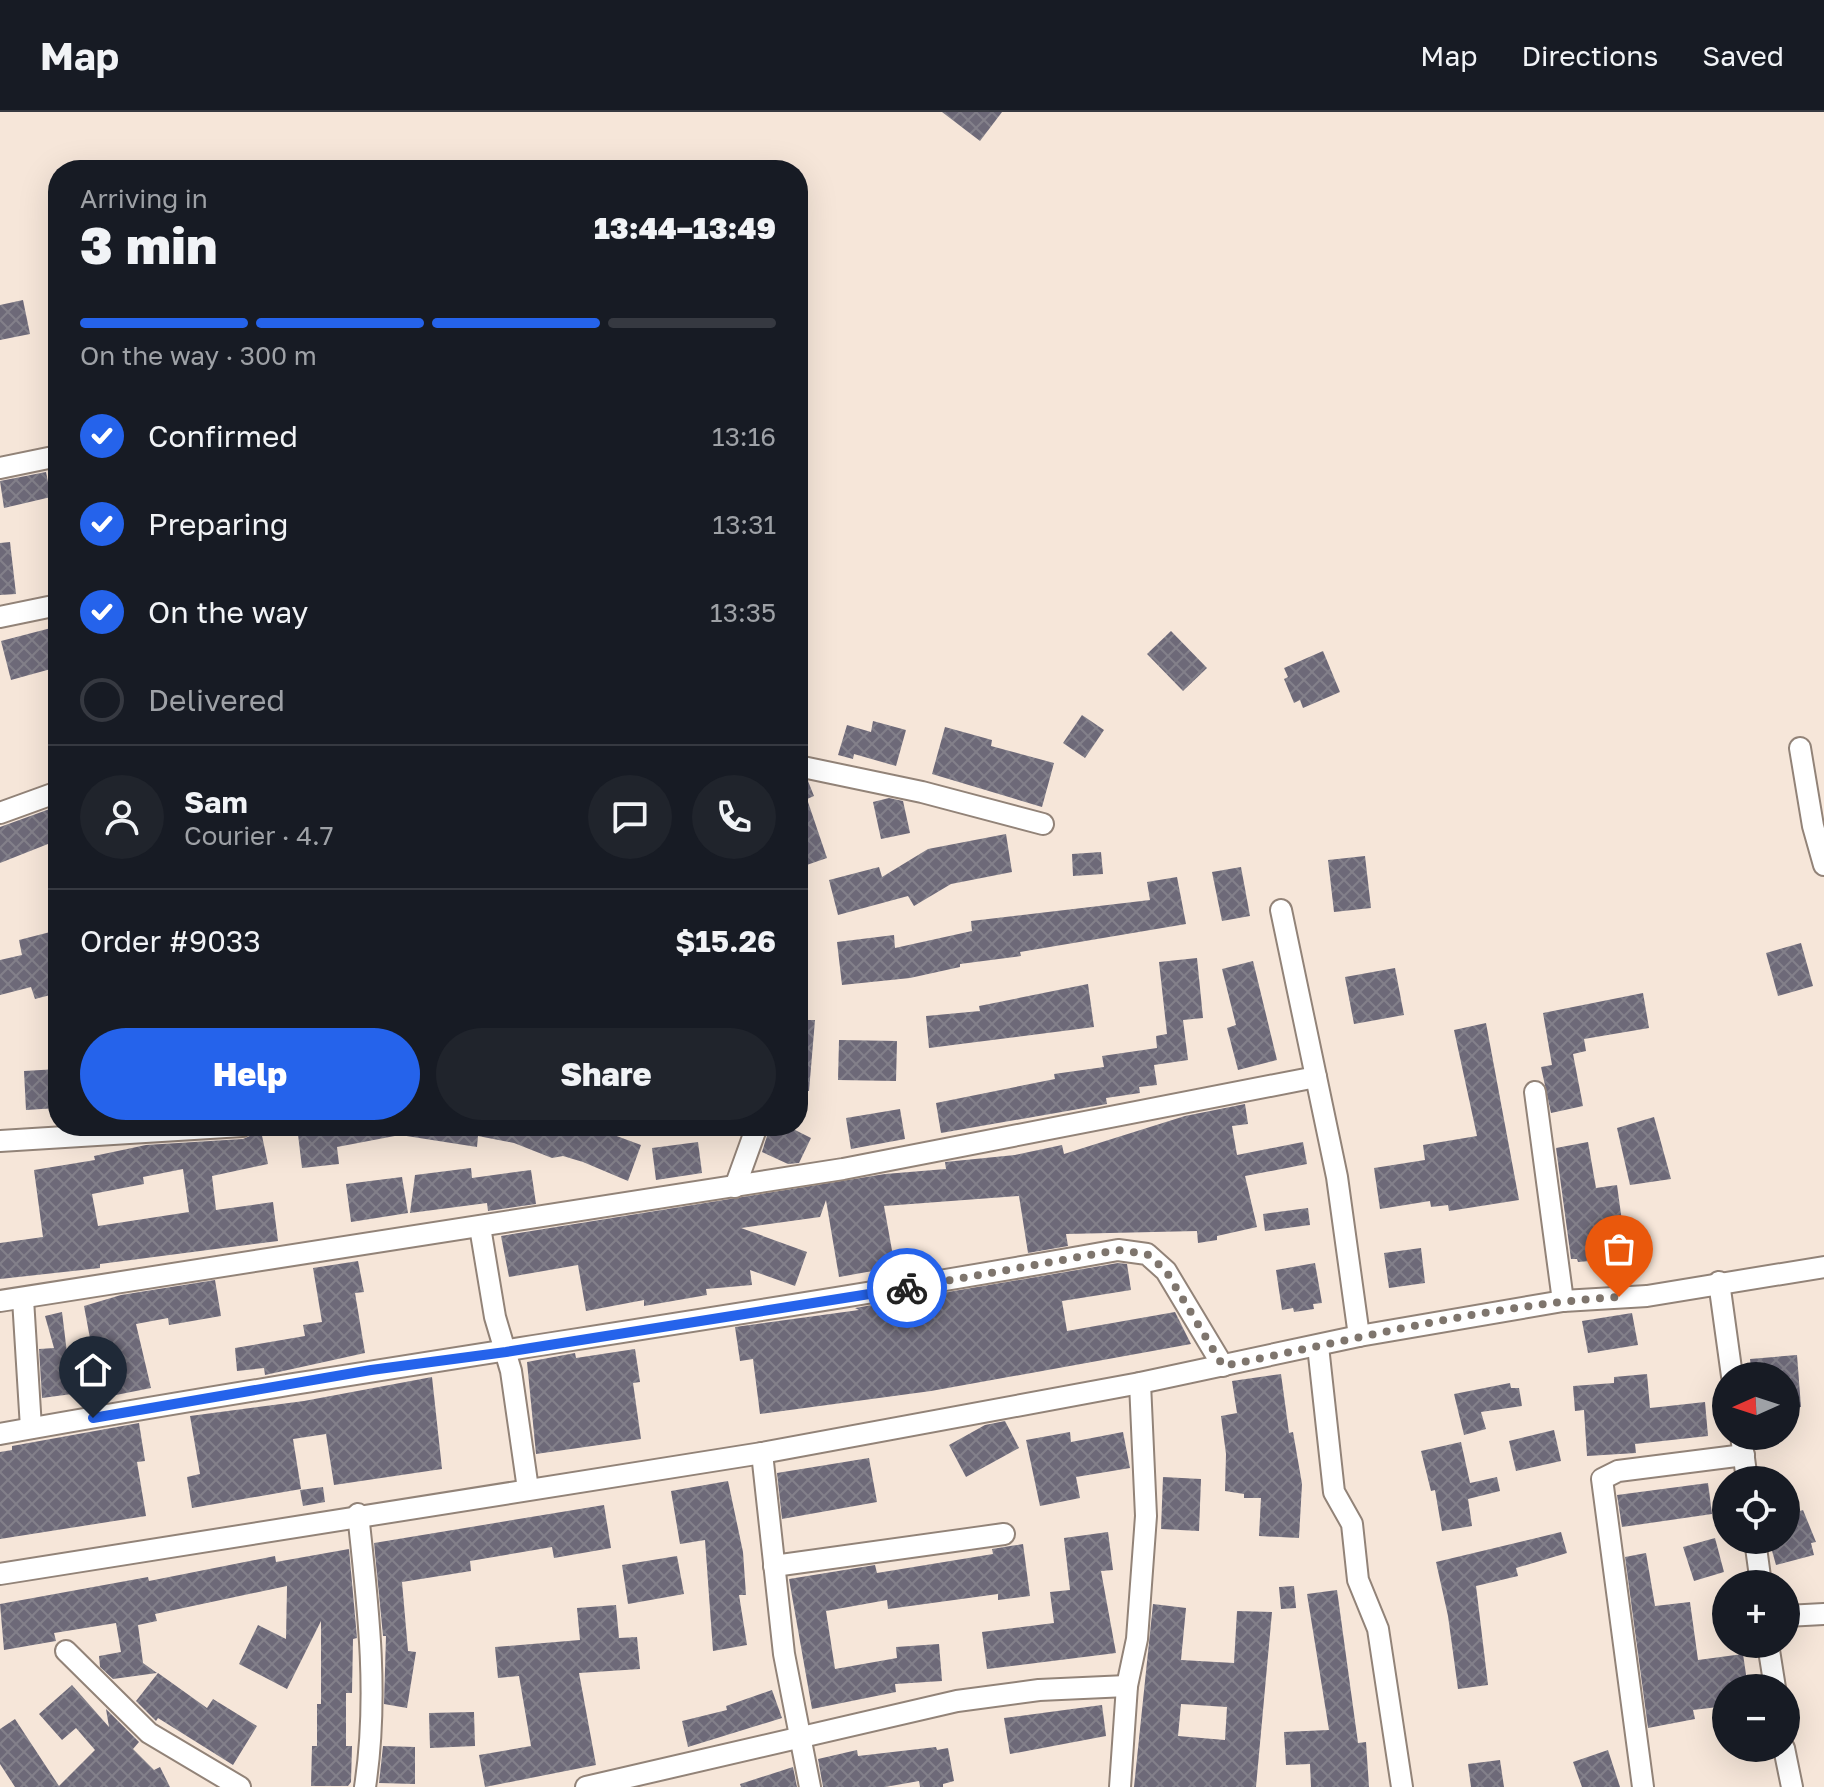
<!DOCTYPE html>
<meta charset="utf-8">
<style>
body{margin:0;font-family:"Golos Text",sans-serif;background:#20242c;color:#f1f3f6;height:100vh;display:flex;flex-direction:column;font-size:30px;white-space:nowrap}
*{box-sizing:border-box;margin:0}
p{font-size:26px;color:#9ea1a6}
.icon{flex:none;width:44px;height:44px;fill:none;stroke:currentColor;stroke-width:2;stroke-linecap:round;stroke-linejoin:round}
.map{position:relative;flex:1;overflow:hidden}
.panel{position:absolute;left:48px;top:48px;width:760px;height:976px;display:flex;flex-direction:column;background:#171b24;border-radius:32px;box-shadow:0 8px 32px #0002}
.panel>*{flex:none}
.needle{width:52px;rotate:267deg}
.fabs{position:absolute;left:1712px;top:1250px;display:grid;gap:16px}
.fabs a{display:grid;place-items:center;width:88px;height:88px;border-radius:50%;background:#171b24;box-shadow:0 8px 32px #0002;font-size:40px}
.pin{position:absolute;display:grid;place-items:center;width:68px;height:68px;color:#fff;margin:-82px -34px;border-radius:50% 50% 50% 0;rotate:-45deg;box-shadow:0 0 8px #0007}
.pin .icon{rotate:45deg}
.courier{position:absolute;display:grid;place-items:center;width:80px;height:80px;margin:-40px;border:6px solid #2563eb;border-radius:50%;background:#fff;color:#222;box-shadow:0 2px 10px #0007}
.overview em{font-style:normal;font-weight:800}
.overview div{display:flex;flex-direction:column-reverse}
.overview{display:flex;align-items:center;justify-content:space-between;height:136px;padding:0 32px}
h1{font-size:52px;font-weight:800;line-height:60px}
.bar{display:grid;grid-template-columns:repeat(4,1fr);gap:12px 8px;align-content:center;height:96px;padding:0 32px}
.bar i{height:10px;border-radius:6px;background:#363941}
.bar .selected{background:#2563eb}
.bar p{grid-column:span 4}
.line{display:flex;align-items:center;gap:20px;padding:0 32px;border-top:2px solid #363941}
.line div{flex:1}
.round{display:grid;place-items:center;flex:none;width:84px;height:84px;border-radius:42px;background:#20242c}
ol{padding:0 32px;list-style:none}
li{display:flex;align-items:center;gap:24px;height:88px}
li p{margin-inline-start:auto}
li .icon{padding:8px;border-radius:50%;background:#2563eb;color:#fff;stroke-width:4}
li:last-child{color:#9ea1a6}
li i{width:44px;height:44px;border:4px solid #363941;border-radius:50%}
.button{display:flex;gap:16px;margin-top:auto;padding:16px 32px}
.button a{flex:1;height:92px;border-radius:48px;background:#2563eb;color:#fff;font-size:32px;font-weight:800;line-height:92px;text-align:center}
.button a+a{background:#20242c;color:#f1f3f6}
header{display:flex;align-items:center;gap:48px;box-sizing:border-box;height:112px;padding:0 40px;background:#171b24;border-bottom:2px solid #363941}
header strong{font-size:38px}
nav{display:flex;gap:44px;margin-inline-start:auto;font-size:28px}
.map>svg:first-child{display:block}
.building{fill:url(#building-cross-hatch);fill-rule:evenodd}
.lines{fill:none;stroke-linecap:round;stroke-linejoin:round}
.street-casing{stroke:#928378;stroke-width:24}
.street{stroke:#fff;stroke-width:20}
.done{stroke:#7e756d;stroke-width:8;stroke-dasharray:0 14.4}
.route{stroke:#2563eb;stroke-width:10}
</style>
<header>
<strong>Map</strong>
<nav><a>Map</a><a>Directions</a><a>Saved</a></nav>
</header>
<div class="map">
<svg width="1824" height="1675" viewBox="0 0 1824 1675">
<defs>
<pattern id="building-cross-hatch" width="8" height="8" patternUnits="userSpaceOnUse" patternTransform="scale(2)"><rect width="8" height="8" fill="#6d6978"/><path d="M0 0l8 8M0 8l8-8" fill="none" stroke="#83808a"/></pattern>
</defs>
<rect width="100%" height="100%" fill="#f6e6d9"/>
<!-- building -->
<g class="building">
<polygon points="942,0 1002,0 980,29"/>
<polygon points="23,188 30,222 0,228 0,193"/>
<polygon points="46,360 51,385 4,396 0,369"/>
<polygon points="10,430 16,482 0,483 0,431"/>
<polygon points="51,516 58,555 11,568 1,529"/>
<polygon points="1171,519 1207,556 1183,579 1147,542"/>
<polygon points="1323,539 1340,580 1303,596 1300,588 1294,591 1284,567 1288,565 1284,556"/>
<polygon points="1082,603 1104,618 1085,646 1063,631"/>
<polygon points="873,609 906,618 896,654 854,642 853,647 838,643 847,613 871,620"/>
<polygon points="945,615 992,628 991,634 1054,651 1042,695 932,662"/>
<polygon points="798,668 808,669 814,684 807,687 827,746 798,756"/>
<polygon points="889,686 903,689 910,721 881,727 873,690"/>
<polygon points="58,694 58,728 0,751 0,715"/>
<polygon points="1006,722 1012,760 951,772 914,794 908,784 838,803 829,768 879,755 882,765 928,737"/>
<polygon points="1101,740 1103,762 1073,764 1072,742"/>
<polygon points="1365,744 1371,796 1334,800 1328,748"/>
<polygon points="1241,755 1250,804 1222,809 1212,760"/>
<polygon points="1177,765 1186,812 1020,840 1021,844 960,852 960,855 910,866 842,873 837,830 894,823 895,836 972,819 971,809 1150,788 1147,770"/>
<polygon points="58,818 58,881 35,887 31,875 0,883 0,848 22,843 19,828"/>
<polygon points="1801,831 1813,874 1778,884 1766,841"/>
<polygon points="1197,846 1203,906 1183,908 1188,948 1154,953 1157,973 1139,975 1140,981 1106,986 1107,992 941,1021 936,991 1055,967 1054,962 1104,955 1102,944 1157,936 1156,924 1167,922 1159,850"/>
<polygon points="1253,849 1277,948 1238,958 1227,916 1236,913 1222,857"/>
<polygon points="1395,856 1404,903 1354,912 1345,865"/>
<polygon points="1088,872 1094,915 929,936 926,904 980,899 979,894"/>
<polygon points="1643,881 1649,916 1584,927 1586,939 1573,942 1583,994 1551,1001 1541,955 1552,953 1543,901"/>
<polygon points="798,908 815,908 809,979 798,979"/>
<polygon points="1486,911 1519,1088 1449,1099 1448,1093 1431,1095 1430,1089 1380,1097 1374,1056 1425,1048 1423,1033 1477,1024 1454,918"/>
<polygon points="839,928 897,929 896,969 838,968"/>
<polygon points="58,957 58,996 26,998 24,959"/>
<polygon points="1245,992 1248,1012 1232,1014 1237,1043 1303,1030 1307,1052 1245,1064 1257,1115 1217,1124 1217,1128 1198,1131 1197,1119 1066,1122 1068,1134 1028,1141 1019,1084 884,1094 895,1155 839,1165 826,1088 820,1105 741,1116 807,1140 795,1174 750,1158 752,1173 706,1177 707,1183 644,1194 644,1188 586,1199 578,1153 509,1165 501,1124 885,1062 946,1057 945,1050 1015,1043 1062,1033 1064,1042 1185,1004"/>
<polygon points="900,997 905,1027 851,1037 846,1006"/>
<polygon points="1654,1005 1671,1067 1630,1073 1617,1016"/>
<polygon points="297,1014 567,1014 592,1024 595,1016 641,1033 628,1069 583,1050 563,1044 552,1046 514,1031 478,1024 477,1035 400,1023 337,1035 339,1052 302,1056"/>
<polygon points="770,1014 787,1014 811,1026 799,1051 788,1052 762,1040"/>
<path d="M261,1019L268,1052L212,1064L216,1098L273,1090L278,1129L100,1152V1156L0,1167V1131L43,1125L34,1058L95,1048L94,1044L146,1033L243,1027ZM183,1057L189,1100L98,1114L92,1082L144,1072L143,1065Z"/>
<polygon points="698,1030 702,1061 656,1068 652,1036"/>
<polygon points="1588,1030 1596,1076 1617,1073 1627,1146 1578,1150 1577,1147 1571,1147 1556,1036"/>
<polygon points="471,1056 472,1066 531,1058 536,1092 488,1099 487,1091 410,1101 415,1063"/>
<polygon points="402,1065 408,1101 351,1110 346,1072"/>
<polygon points="1308,1096 1310,1113 1265,1119 1263,1102"/>
<polygon points="1421,1136 1425,1171 1389,1176 1384,1141"/>
<polygon points="358,1149 364,1180 355,1181 365,1241 265,1263 264,1256 237,1259 235,1236 305,1224 303,1213 322,1210 313,1156"/>
<polygon points="1118,1151 1127,1152 1131,1178 1062,1189 1067,1219 1175,1200 1191,1232 931,1279 760,1302 753,1247 740,1249 735,1215 859,1198 855,1196"/>
<polygon points="1315,1151 1322,1191 1313,1192 1314,1197 1294,1200 1293,1196 1282,1198 1276,1158"/>
<polygon points="215,1168 221,1204 169,1213 168,1206 136,1212 151,1276 101,1286 84,1194 121,1183"/>
<polygon points="62,1200 72,1282 42,1286 39,1237 54,1236 45,1204"/>
<polygon points="1632,1201 1638,1233 1588,1241 1582,1209"/>
<polygon points="635,1237 640,1270 633,1271 641,1327 536,1342 527,1250 575,1241 576,1246"/>
<polygon points="1797,1243 1801,1295 1786,1296 1786,1264 1752,1264 1750,1247"/>
<polygon points="1281,1262 1289,1321 1293,1320 1302,1372 1299,1426 1259,1424 1261,1386 1244,1386 1244,1382 1225,1379 1226,1342 1221,1304 1237,1301 1232,1269"/>
<polygon points="1647,1262 1650,1296 1705,1290 1708,1324 1635,1332 1636,1341 1587,1344 1584,1298 1575,1299 1573,1274 1614,1271 1614,1265"/>
<polygon points="432,1265 442,1357 334,1373 326,1322 293,1327 301,1377 192,1396 187,1365 200,1362 190,1304 304,1289"/>
<polygon points="1510,1271 1511,1276 1519,1276 1522,1294 1481,1300 1486,1317 1464,1323 1454,1282"/>
<polygon points="1005,1309 1019,1336 966,1365 949,1333 985,1313"/>
<polygon points="139,1311 145,1349 137,1350 146,1404 0,1427 0,1340 12,1338 12,1334"/>
<polygon points="1554,1318 1561,1349 1516,1359 1509,1329"/>
<polygon points="1070,1320 1071,1330 1123,1320 1130,1356 1076,1365 1080,1386 1040,1394 1026,1328"/>
<polygon points="1461,1330 1470,1371 1497,1365 1500,1379 1468,1387 1472,1414 1442,1419 1435,1378 1431,1379 1421,1339"/>
<polygon points="869,1346 877,1390 782,1407 777,1361"/>
<polygon points="1163,1365 1201,1367 1199,1419 1161,1417"/>
<polygon points="728,1369 743,1440 746,1483 739,1483 747,1533 713,1539 705,1428 680,1432 671,1379"/>
<polygon points="1708,1371 1712,1402 1622,1415 1617,1383"/>
<polygon points="323,1375 325,1390 303,1394 300,1378"/>
<polygon points="604,1393 611,1436 554,1446 552,1435 470,1449 471,1459 402,1470 408,1539 416,1540 407,1596 384,1592 386,1524 383,1524 374,1431"/>
<polygon points="1803,1398 1816,1430 1811,1431 1814,1443 1776,1453 1769,1428 1786,1428 1786,1403"/>
<polygon points="1108,1420 1113,1458 1101,1459 1116,1541 987,1557 982,1520 1054,1511 1050,1480 1070,1478 1064,1426"/>
<polygon points="1561,1420 1567,1441 1516,1456 1518,1464 1476,1474 1488,1573 1458,1577 1448,1504 1436,1450"/>
<polygon points="1715,1426 1724,1460 1694,1469 1683,1435"/>
<polygon points="1023,1432 1030,1484 998,1488 998,1482 888,1497 887,1488 826,1499 835,1557 897,1546 896,1535 939,1532 942,1569 895,1572 896,1580 812,1597 789,1467 875,1453 877,1461 993,1442 992,1437"/>
<polygon points="349,1437 357,1526 353,1527 352,1581 346,1581 346,1634 352,1634 351,1670 348,1674 311,1674 312,1634 317,1634 317,1592 321,1592 321,1509 287,1577 239,1552 258,1513 286,1527 287,1474 155,1502 157,1509 138,1513 143,1551 157,1561 113,1567 100,1555 99,1544 121,1540 116,1511 54,1521 56,1529 4,1538 0,1492 148,1465 149,1469 275,1444 276,1450"/>
<polygon points="1646,1441 1655,1494 1690,1490 1698,1548 1743,1542 1748,1576 1726,1576 1726,1594 1693,1598 1695,1607 1648,1616 1625,1445"/>
<polygon points="677,1444 684,1482 628,1492 622,1453"/>
<polygon points="1294,1474 1296,1496 1281,1497 1279,1475"/>
<polygon points="1337,1478 1358,1631 1366,1630 1369,1675 1311,1675 1310,1652 1286,1653 1284,1620 1329,1618 1307,1482"/>
<path d="M1153,1492L1186,1496L1181,1548L1234,1551L1237,1499L1272,1500L1256,1675H1134ZM1181,1592L1227,1595L1225,1628L1178,1624Z"/>
<polygon points="616,1493 619,1526 637,1525 640,1557 579,1561 596,1653 485,1675 479,1643 531,1634 519,1564 498,1566 495,1535 580,1528 577,1496"/>
<polygon points="158,1561 207,1596 213,1587 257,1614 233,1653 158,1606 156,1609 136,1589"/>
<polygon points="72,1573 109,1615 106,1597 139,1630 133,1637 154,1658 160,1655 170,1675 15,1675 0,1652 0,1617 15,1607 59,1674 95,1638 76,1616 62,1628 39,1602"/>
<polygon points="772,1578 782,1606 688,1635 682,1609 727,1598 726,1594"/>
<polygon points="1102,1593 1106,1624 1010,1642 1004,1606"/>
<polygon points="474,1600 475,1634 430,1636 429,1601"/>
<polygon points="383,1634 415,1635 415,1672 379,1671"/>
<polygon points="936,1635 937,1638 948,1636 954,1669 943,1672 943,1675 920,1675 919,1669 885,1675 823,1675 818,1647 857,1638 858,1644"/>
<polygon points="1608,1638 1620,1675 1582,1675 1573,1650"/>
<polygon points="1500,1648 1504,1675 1471,1675 1468,1652"/>
<polygon points="793,1655 797,1675 741,1675 740,1672"/>
</g>
<g class="lines">
<defs>
<g id="street">
<polyline points="0,356 58,344"/>
<polyline points="0,505 58,493"/>
<polyline points="1800,636 1813,714 1824,753"/>
<polyline points="798,654 922,680 1043,712"/>
<polyline points="0,701 58,680"/>
<polyline points="1281,798 1337,1065 1359,1224"/>
<polyline points="1535,980 1563,1189"/>
<polyline points="0,1029 242,1014"/>
<polyline points="735,1075 757,1014"/>
<polyline points="480,1115 495,1205 511,1259 528,1377"/>
<polyline points="1719,1170 1732,1264"/>
<polyline points="23,1187 31,1316"/>
<polyline points="0,1189 843,1057 1316,965"/>
<polyline points="1318,1234 1334,1380 1352,1412 1358,1468 1378,1517 1402,1675"/>
<path d="M0,1322C372,1255 746,1205 1118,1138L1147,1142L1166,1159L1223,1254"/>
<polyline points="1741,1324 1747,1368"/>
<polyline points="762,1341 784,1542 810,1675"/>
<path d="M358,1402C368,1493 379,1584 365,1675"/>
<polyline points="1755,1428 1761,1472"/>
<polyline points="774,1454 1004,1422"/>
<polyline points="0,1462 762,1341 1140,1271 1359,1224 1563,1189 1647,1184 1824,1155"/>
<polyline points="1786,1504 1824,1502"/>
<polyline points="1768,1532 1775,1576"/>
<polyline points="66,1539 149,1621 240,1675"/>
<polyline points="1784,1636 1792,1675"/>
<polyline points="586,1675 957,1589 1039,1578 1127,1574"/>
<polyline points="1120,1675 1127,1574 1137,1527 1146,1404 1140,1271"/>
<polyline points="1643,1675 1602,1367 1618,1359 1744,1343"/>
</g>
</defs>
<!-- street casing -->
<use href="#street" class="street-casing"/>
<!-- street -->
<use href="#street" class="street"/>
</g>
<g class="lines">
<!-- done -->
<path class="done" d="M907,1176L1118,1138L1147,1142L1166,1159L1223,1254C1354,1228 1485,1193 1619,1185"/>
<!-- route -->
<polyline class="route" points="93,1306 371,1258 506,1240 907,1176"/>
</g>
</svg>
<div class="fabs">
<a><svg class="needle" viewBox="-14 -14 28 28"><path d="M0-13l5 13h-10z" fill="#e53935"/><path d="M0 13l5-13h-10z" fill="#9ea1a6"/></svg></a>
<a><svg class="icon" aria-label="locate" viewBox="0 0 24 24"><circle cx="12" cy="12" r="6"/><path d="M12 2v4M12 18v4M2 12h4M18 12h4"/></svg></a>
<a>+</a>
<a>−</a>
</div>
<div class="pin" style="left:1619px;top:1185px;background:#ea580c"><svg class="icon" aria-label="bag" viewBox="0 0 24 24"><path d="M5 8h14l-1 12H6zM9 8a3 3 0 0 1 6 0"/></svg></div>
<div class="pin" style="left:93px;top:1306px;background:#1f2937"><svg class="icon" aria-label="home" viewBox="0 0 24 24"><path d="M3 11l9-7 9 7M6 9v11h12V9"/></svg></div>
<div class="courier" style="left:907px;top:1176px"><svg class="icon" aria-label="bike" viewBox="0 0 24 24"><circle cx="6" cy="16" r="4"/><circle cx="18" cy="16" r="4"/><path d="M6 16l4-8h5l3 8M10 8l3 8H6M13 5h3"/></svg></div>
<section class="panel">
<div class="overview"><div><h1>3 min</h1><p>Arriving in</p></div><em>13:44–13:49</em></div>
<div class="bar"><i class="selected"></i><i class="selected"></i><i class="selected"></i><i></i><p>On the way · 300 m</p></div>
<ol>
<li><svg class="icon" aria-label="check" viewBox="0 0 24 24"><path d="M5 12l5 5 9-10"/></svg>Confirmed<p>13:16</p></li>
<li><svg class="icon" aria-label="check" viewBox="0 0 24 24"><path d="M5 12l5 5 9-10"/></svg>Preparing<p>13:31</p></li>
<li><svg class="icon" aria-label="check" viewBox="0 0 24 24"><path d="M5 12l5 5 9-10"/></svg>On the way<p>13:35</p></li>
<li><i></i>Delivered</li>
</ol>
<div class="line" style="height:144px"><a class="round"><svg class="icon" aria-label="person" viewBox="0 0 24 24"><circle cx="12" cy="8" r="4"/><path d="M4 21q1-7 8-7t8 7"/></svg></a><div><b>Sam</b><p>Courier · 4.7</p></div><a class="round"><svg class="icon" aria-label="chat" viewBox="0 0 24 24"><path d="M4 5h16v11H9l-5 4z"/></svg></a><a class="round"><svg class="icon" aria-label="phone" viewBox="0 0 24 24"><path d="M5 4h4l2 5-3 2q2 4 5 5l2-3 5 2v4C11 20 4 13 5 4z"/></svg></a></div>
<div class="line" style="height:104px"><div>Order #9033</div><b>$15.26</b></div>
<div class="button"><a>Help</a><a>Share</a></div>
</section>
</div>
